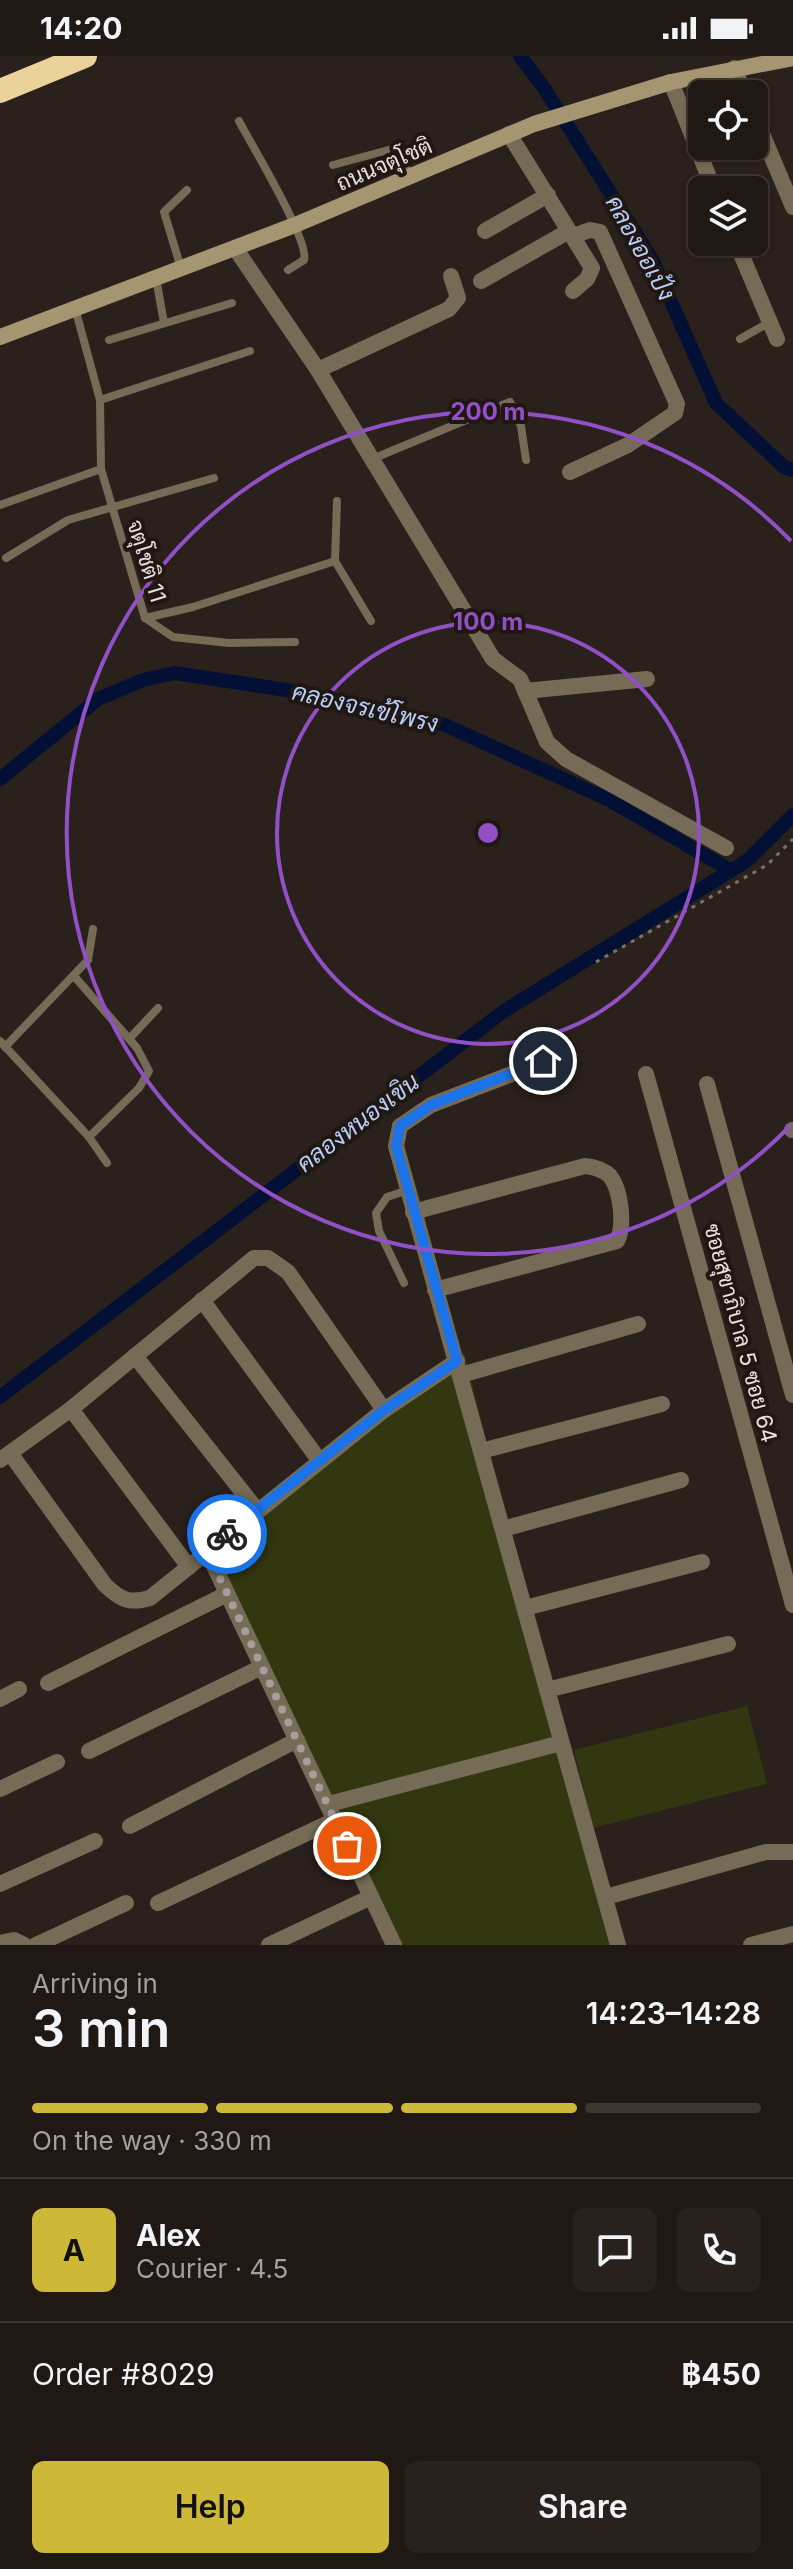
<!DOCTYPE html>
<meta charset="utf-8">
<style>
body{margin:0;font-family:Inter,Sarabun,sans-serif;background:#28211e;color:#f1f3f6;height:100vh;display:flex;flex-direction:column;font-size:30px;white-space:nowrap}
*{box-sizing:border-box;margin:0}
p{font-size:26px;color:#a2a0a0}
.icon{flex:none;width:44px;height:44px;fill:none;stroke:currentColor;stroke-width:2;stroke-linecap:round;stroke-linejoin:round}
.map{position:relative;height:1889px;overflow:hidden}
.details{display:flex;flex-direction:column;background:#201815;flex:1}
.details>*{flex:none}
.fabs{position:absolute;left:688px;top:24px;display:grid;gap:16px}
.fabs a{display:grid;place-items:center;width:80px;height:80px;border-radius:12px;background:#201815;box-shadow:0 2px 6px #0004,0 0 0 2px #3d3734;font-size:40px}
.pin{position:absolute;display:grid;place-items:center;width:68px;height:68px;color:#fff;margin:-34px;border:4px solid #fff;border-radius:50%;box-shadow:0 2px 8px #0007}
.courier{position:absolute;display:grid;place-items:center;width:80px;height:80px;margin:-40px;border:6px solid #1a73e8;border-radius:50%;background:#fff;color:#222;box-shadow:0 2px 10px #0007}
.head em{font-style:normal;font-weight:600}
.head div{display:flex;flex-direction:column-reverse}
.head{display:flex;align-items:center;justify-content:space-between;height:136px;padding:0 32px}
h1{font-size:52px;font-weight:600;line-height:60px}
.bar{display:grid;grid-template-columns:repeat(4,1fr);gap:12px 8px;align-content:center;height:96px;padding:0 32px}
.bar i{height:10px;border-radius:6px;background:#3d3734}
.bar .selected{background:#ceb837}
.bar p{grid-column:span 4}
.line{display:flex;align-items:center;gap:20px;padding:0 32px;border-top:2px solid #3d3734}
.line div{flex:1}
.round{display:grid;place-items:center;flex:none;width:84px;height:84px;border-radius:12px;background:#28211e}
.button{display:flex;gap:16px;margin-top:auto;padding:16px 32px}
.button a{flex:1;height:92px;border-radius:12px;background:#ceb837;color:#111;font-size:32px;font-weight:600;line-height:92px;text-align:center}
.button a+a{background:#28211e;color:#f1f3f6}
.status{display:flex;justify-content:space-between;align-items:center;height:56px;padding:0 40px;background:#201815;direction:ltr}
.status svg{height:22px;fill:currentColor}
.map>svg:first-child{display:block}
.green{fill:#32370f}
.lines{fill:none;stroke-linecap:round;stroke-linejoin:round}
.canal{stroke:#031036;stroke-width:14}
.path{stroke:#7a726e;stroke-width:3;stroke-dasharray:4 6;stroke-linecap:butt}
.lane{stroke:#756b56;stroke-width:8}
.street{stroke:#756b56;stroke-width:16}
.secondary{stroke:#a59571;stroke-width:16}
.highway{stroke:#ebd29a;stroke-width:24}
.done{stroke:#a69e9a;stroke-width:8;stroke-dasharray:0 14.4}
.route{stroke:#1a73e8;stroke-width:10}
.ring{fill:none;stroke:#9150c5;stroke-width:4}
.labels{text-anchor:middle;stroke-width:8;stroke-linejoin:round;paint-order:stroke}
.street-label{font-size:22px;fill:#e8e2de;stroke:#201713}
.water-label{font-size:24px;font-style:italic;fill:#b8cef9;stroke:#201713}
.centre{fill:#9150c5;stroke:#201713;stroke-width:4}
.ring-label{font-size:24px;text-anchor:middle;font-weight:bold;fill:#9150c5;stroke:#201713;stroke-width:8;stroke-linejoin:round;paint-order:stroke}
</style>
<div class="status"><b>14:20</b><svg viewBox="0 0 49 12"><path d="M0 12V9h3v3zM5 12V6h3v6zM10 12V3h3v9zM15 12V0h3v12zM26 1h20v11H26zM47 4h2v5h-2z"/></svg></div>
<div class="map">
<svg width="793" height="1889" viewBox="0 0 793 1889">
<rect width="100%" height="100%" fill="#2a201c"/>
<!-- green -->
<g class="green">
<polygon points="464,1296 562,1684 619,1889 396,1889 210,1494"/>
<polygon points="747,1650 767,1728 593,1772 574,1694"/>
</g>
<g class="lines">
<!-- canal -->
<g class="canal">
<polyline points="520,0 544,32 652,203 716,347 784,411 793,414"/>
<polyline points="0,723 98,643 143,624 175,617 293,635 445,669 609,744 730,814"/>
<polyline points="0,1341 504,955 748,804 793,759"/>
</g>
<!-- path -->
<polyline class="path" points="596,906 767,809 793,783"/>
<!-- lane -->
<g class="lane">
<path d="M239,65C251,88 310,185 304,204L288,214"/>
<polyline points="333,109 392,93 412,120"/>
<polyline points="754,174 765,169"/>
<polyline points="181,212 164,156 187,134"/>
<polyline points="156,222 164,267"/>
<polyline points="75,252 100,344 101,413 145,562 193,551 335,505 337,445"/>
<polyline points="740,283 770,266"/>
<polyline points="109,284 232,247"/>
<polyline points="100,344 250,295"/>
<polyline points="372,403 510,346 521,370 526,404"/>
<polyline points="0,449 101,413"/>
<polyline points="6,502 68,464 214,422"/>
<polyline points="335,505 371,565"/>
<polyline points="145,562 173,581 229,587 295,586"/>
<polyline points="74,920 137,992 149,1015 139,1032 89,1081"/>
<polyline points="129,983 158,952"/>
<polyline points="0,985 89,1081 107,1107"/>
<polyline points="5,991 88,904 93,873"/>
<polyline points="404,1227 379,1175 376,1157 387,1141 408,1134"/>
</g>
<!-- street -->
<g class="street">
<polyline points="734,12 745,38"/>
<polyline points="671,26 714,134"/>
<polyline points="754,59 793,151"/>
<polyline points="509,78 592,212 587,223 573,235"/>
<polyline points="485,175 548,139"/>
<polyline points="736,186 777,283"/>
<polyline points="235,192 318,314 493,603 520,623 547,686 566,703 726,792"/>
<polyline points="481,225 569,175"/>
<polyline points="318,314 449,253 458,242 451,220"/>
<polyline points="570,416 628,389 675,357 677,348 600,176 590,174 573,180"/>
<polyline points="525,635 647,623"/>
<polyline points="566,997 431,1049 400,1070 396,1090 618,1889"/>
<polyline points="646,1018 793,1549"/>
<polyline points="707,1028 793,1339"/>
<polyline points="792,1074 793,1074"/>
<path d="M413,1156L585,1110C594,1111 603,1113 610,1120C621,1134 625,1170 617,1185L435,1234"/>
<polyline points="202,1244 319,1404"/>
<polyline points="135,1300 256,1453"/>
<polyline points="461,1319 638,1268"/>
<polyline points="71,1353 189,1511"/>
<polyline points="481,1395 662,1348"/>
<path d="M10,1397L105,1529C121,1544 129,1548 150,1542L384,1354L457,1305"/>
<polyline points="0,1404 71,1353 254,1202 268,1202 288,1216 384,1354"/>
<polyline points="503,1473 681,1424"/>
<polyline points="207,1495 394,1889"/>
<polyline points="525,1552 702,1506"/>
<polyline points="48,1627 227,1538"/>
<polyline points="547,1634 728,1588"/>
<polyline points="0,1643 19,1633"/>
<polyline points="89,1695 262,1611"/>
<polyline points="0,1733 57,1706"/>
<polyline points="329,1748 561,1687"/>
<polyline points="130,1770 297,1684"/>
<polyline points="0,1828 95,1785"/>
<polyline points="606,1841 766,1796 793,1796"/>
<polyline points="158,1847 335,1764"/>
<polyline points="0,1887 14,1884 24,1889"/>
<polyline points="36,1889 126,1847"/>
<polyline points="269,1889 371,1841"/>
<polyline points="751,1889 793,1878"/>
</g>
<!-- secondary -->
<polyline class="secondary" points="0,281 295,169 534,68 671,26 793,2"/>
<!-- highway -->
<polyline class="highway" points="0,35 85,0"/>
</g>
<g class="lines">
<!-- done -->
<polyline class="done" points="227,1478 207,1495 347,1790"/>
<!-- route -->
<polyline class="route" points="227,1478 384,1354 457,1305 396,1090 400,1070 431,1049 543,1005"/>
</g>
<!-- distance rings -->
<g class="ring">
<circle cx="488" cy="777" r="211"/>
<path d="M791 1069A421 421 0 1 1 791 485"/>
</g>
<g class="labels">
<!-- street labels -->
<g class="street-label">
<text transform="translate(384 108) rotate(-23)" y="8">ถนนจตุโชติ</text>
<text transform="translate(147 505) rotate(73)" y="8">จตุโชติ 11</text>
<text transform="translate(741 1277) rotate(75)" y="8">ซอยสุขาภิบาล 5 ซอย 64</text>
</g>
<!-- water labels -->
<g class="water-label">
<text transform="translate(640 192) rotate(61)" y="8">คลองออเป้ง</text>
<text transform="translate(365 652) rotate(13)" y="8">คลองจรเข้โพรง</text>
<text transform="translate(358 1067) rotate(-37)" y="8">คลองหนองเขิน</text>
</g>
</g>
<circle cx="488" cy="777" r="12" class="centre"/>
<g class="ring-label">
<text x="488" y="364">200 m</text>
<text x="488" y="574">100 m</text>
</g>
</svg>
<div class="fabs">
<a><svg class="icon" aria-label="locate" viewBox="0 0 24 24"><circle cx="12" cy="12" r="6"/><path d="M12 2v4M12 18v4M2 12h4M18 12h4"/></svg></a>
<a><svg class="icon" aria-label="layers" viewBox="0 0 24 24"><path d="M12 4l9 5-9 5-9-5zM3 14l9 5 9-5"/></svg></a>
</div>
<div class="pin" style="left:347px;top:1790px;background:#ea580c"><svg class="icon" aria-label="bag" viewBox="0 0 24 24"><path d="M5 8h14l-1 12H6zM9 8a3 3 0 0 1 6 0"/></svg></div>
<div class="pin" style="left:543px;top:1005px;background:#1f2937"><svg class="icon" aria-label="home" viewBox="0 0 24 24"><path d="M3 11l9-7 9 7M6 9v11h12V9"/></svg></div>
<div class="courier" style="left:227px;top:1478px"><svg class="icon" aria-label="bike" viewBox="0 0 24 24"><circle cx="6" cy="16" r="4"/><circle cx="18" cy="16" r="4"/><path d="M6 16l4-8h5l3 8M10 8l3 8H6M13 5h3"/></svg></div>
</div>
<section class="details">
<div class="head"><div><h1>3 min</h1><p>Arriving in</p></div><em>14:23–14:28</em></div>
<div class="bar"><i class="selected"></i><i class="selected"></i><i class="selected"></i><i></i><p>On the way · 330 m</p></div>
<div class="line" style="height:144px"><b class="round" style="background:#ceb837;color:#111">A</b><div><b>Alex</b><p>Courier · 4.5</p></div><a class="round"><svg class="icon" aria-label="chat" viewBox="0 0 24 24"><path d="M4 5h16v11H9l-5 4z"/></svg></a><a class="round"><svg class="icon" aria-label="phone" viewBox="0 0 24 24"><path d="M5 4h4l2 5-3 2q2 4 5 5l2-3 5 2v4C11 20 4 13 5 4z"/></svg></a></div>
<div class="line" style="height:104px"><div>Order #8029</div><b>฿450</b></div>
<div class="button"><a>Help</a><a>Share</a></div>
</section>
